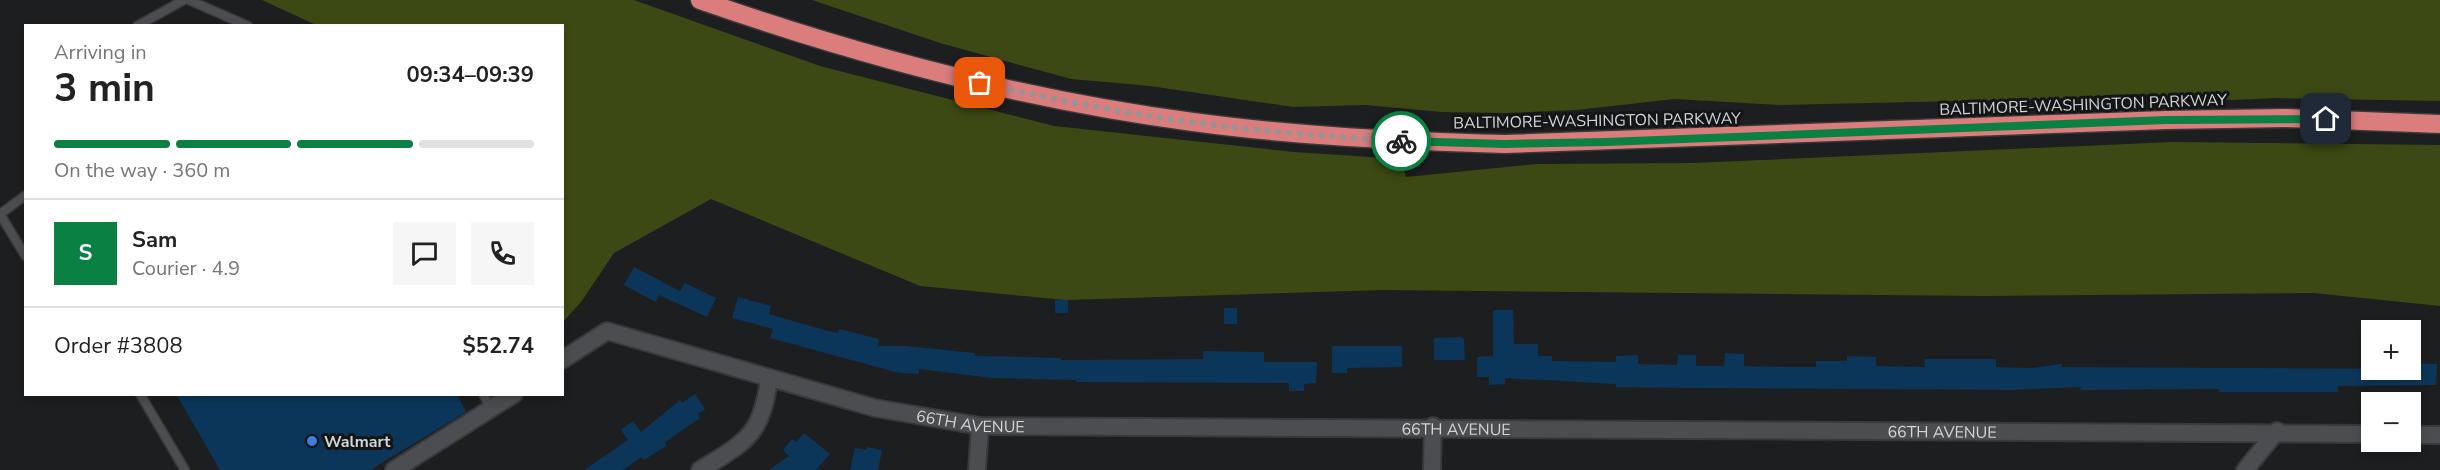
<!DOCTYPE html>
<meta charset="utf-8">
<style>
body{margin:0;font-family:"Nunito Sans",sans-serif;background:#f6f6f6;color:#222;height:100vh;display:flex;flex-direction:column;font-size:22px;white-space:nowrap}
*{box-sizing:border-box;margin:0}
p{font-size:20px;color:#767676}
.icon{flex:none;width:33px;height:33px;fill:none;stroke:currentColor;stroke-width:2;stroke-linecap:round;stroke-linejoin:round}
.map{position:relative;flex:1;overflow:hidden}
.drawer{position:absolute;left:24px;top:24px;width:540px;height:372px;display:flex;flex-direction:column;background:#fff;border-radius:0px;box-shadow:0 3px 9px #0003}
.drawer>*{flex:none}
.buttons{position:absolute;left:2361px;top:320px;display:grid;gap:12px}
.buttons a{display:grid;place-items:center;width:60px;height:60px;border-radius:0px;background:#fff;box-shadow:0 3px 9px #0003;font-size:30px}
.pin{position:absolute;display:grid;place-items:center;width:51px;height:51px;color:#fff;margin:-26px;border-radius:12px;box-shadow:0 3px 9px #0006}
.courier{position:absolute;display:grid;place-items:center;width:60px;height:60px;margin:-30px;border:4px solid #0b8043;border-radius:50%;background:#fff;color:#222;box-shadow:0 2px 8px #0007}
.head em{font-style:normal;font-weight:700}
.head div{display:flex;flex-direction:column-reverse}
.head{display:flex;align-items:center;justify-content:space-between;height:102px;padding:0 30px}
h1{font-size:39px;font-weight:700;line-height:45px}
.bar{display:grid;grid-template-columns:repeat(4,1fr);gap:9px 6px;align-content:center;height:72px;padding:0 30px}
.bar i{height:8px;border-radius:4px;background:#e0e0e0}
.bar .selected{background:#0b8043}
.bar p{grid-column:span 4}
.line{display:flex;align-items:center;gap:15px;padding:0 30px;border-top:2px solid #e0e0e0}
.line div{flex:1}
.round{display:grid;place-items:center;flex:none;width:63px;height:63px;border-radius:0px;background:#f6f6f6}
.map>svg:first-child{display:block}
.forest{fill:#3c4914}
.building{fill:#0c3659}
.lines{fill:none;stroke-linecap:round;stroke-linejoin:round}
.lane-casing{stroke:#38393b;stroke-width:11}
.street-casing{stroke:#38393b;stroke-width:20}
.highway-casing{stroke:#38393b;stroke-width:21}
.lane{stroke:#4b4d50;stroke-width:8}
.street{stroke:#4b4d50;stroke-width:16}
.highway{stroke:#db7c7d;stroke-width:18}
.done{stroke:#939596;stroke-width:6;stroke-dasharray:0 10.8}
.route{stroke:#0b8043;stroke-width:8}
.shop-dot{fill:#3f7fe0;stroke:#131517;stroke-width:2}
.labels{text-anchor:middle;stroke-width:6;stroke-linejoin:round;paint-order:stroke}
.street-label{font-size:16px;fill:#d3d5d6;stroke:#131517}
.poi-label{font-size:16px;font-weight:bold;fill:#d3d5d6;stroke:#131517;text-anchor:start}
</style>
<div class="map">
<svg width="2440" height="470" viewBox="0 0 2440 470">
<rect width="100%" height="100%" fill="#1c1e20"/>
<!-- forest -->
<g class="forest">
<polygon points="262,0 634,0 820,66 1054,126 1294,152 1401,159 1406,177 1537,164 1693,163 2172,142 2440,145 2440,306 2314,293 1985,296 1383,290 1065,300 920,286 711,199 614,253 581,302 563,322 562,26 316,25"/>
<polygon points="812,0 2440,0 2440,101 2277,98 2233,100 2136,94 2048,99 1781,105 1674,99 1577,110 1505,113 1441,112 1365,105 1293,107 1150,86 1071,79 940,43"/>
</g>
<!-- building -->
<g class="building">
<polygon points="634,267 680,291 685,283 716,298 707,317 659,295 656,302 624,285"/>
<polygon points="738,297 771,306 769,314 824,330 838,333 839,329 879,339 878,346 906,346 975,353 975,356 1061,358 1061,360 1203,359 1203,351 1264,352 1264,362 1317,362 1316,383 1304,384 1304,391 1289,391 1289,383 1076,382 1076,380 992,378 919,369 919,374 899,373 770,338 773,329 732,318"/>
<rect x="1055" y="300" width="13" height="13"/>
<rect x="1224" y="308" width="13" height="16"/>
<polygon points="1493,310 1513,310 1514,344 1538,344 1538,356 1552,356 1552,361 1616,362 1616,356 1638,355 1638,364 1677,365 1678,355 1696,355 1696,366 1724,366 1725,353 1744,354 1744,366 1783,367 1816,367 1816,361 1847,361 1847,356 1876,357 1876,366 1925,367 1924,359 1996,359 1996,367 2029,368 2062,364 2062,367 2410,369 2410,363 2437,364 2436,385 2338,386 2338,392 2219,392 2219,389 2080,390 2081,387 2013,390 1691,388 1616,387 1616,384 1505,378 1505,384 1489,385 1489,377 1477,377 1477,357 1493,356"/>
<polygon points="1461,337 1464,339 1465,360 1434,360 1434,338"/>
<polygon points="1332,346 1402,346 1402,367 1347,368 1347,373 1332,373"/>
<polygon points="176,394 457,394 466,412 370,470 220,470"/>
<polygon points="695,394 705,409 698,414 700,418 665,442 666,446 644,460 641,457 623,470 584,470 628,440 621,430 633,421 641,432 680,400 682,403"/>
<polygon points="804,433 830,454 816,470 769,470 789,456 783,450 792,439 796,442"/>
<polygon points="867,447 882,450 878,470 850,470 855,448 867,450"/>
</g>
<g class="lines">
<defs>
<g id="lane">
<polyline points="189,0 248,26"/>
<polyline points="137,26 184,0"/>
<polyline points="0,214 26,257"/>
<polyline points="0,214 26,195"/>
<polyline points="140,394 185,470"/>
<polyline points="483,394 492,410"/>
</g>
<g id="street">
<path id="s1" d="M562,360L607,331L875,408L980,426L2372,434"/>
<polyline points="2410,435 2440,435"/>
<polyline points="394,470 514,394"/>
<path d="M700,470C745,442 762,436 769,379"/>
<polyline points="977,470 980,426"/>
<polyline points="1432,470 1433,426"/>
<polyline points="2245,470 2277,431"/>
</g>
<path id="highway" d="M700,0C860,56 1024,100 1193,122C1296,136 1400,141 1505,144L2166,120L2285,118L2440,124"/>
</defs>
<!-- lane casing -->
<use href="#lane" class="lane-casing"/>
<!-- street casing -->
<use href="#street" class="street-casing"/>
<!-- highway casing -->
<use href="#highway" class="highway-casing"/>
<!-- lane -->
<use href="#lane" class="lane"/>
<!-- street -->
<use href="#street" class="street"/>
<!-- highway -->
<use href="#highway" class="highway"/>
</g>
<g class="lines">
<!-- done -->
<path class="done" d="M980,83C1050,98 1121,113 1192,122C1261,132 1331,136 1401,141"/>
<!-- route -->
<polyline class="route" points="1401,141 1505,144 1606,142 2166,120 2326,119"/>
</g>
<!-- markers -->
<circle class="shop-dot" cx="312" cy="441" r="6"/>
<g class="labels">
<!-- street labels -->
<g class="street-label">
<text transform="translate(2083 104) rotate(-2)" y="6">BALTIMORE-WASHINGTON PARKWAY</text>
<text transform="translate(1597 120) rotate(-1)" y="6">BALTIMORE-WASHINGTON PARKWAY</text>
<text dy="6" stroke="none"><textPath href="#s1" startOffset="429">66TH AVENUE</textPath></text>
<text dy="6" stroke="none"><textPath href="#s1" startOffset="915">66TH AVENUE</textPath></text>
<text dy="6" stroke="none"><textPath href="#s1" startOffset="1401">66TH AVENUE</textPath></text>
</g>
<!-- poi labels -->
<g class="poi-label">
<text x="324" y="447">Walmart</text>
</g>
</g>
</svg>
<div class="buttons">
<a>+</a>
<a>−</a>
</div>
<div class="pin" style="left:980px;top:83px;background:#ea580c"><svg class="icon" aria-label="bag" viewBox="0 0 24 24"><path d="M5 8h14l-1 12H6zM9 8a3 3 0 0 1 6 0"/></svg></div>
<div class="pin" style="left:2326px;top:119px;background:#1f2937"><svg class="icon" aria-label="home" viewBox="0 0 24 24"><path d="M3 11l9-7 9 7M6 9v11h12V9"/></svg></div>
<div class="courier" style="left:1401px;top:141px"><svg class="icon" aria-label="bike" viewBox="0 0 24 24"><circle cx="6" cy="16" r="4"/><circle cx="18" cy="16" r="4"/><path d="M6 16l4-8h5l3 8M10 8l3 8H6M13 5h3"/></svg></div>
<section class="drawer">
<div class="head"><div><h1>3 min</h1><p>Arriving in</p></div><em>09:34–09:39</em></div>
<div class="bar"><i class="selected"></i><i class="selected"></i><i class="selected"></i><i></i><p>On the way · 360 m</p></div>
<div class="line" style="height:108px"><b class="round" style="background:#0b8043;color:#fff">S</b><div><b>Sam</b><p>Courier · 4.9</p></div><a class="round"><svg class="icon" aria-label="chat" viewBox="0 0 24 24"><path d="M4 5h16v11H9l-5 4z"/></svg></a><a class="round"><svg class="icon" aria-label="phone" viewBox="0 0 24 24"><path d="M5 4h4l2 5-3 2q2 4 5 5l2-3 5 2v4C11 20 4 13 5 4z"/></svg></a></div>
<div class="line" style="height:78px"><div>Order #3808</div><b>$52.74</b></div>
</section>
</div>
